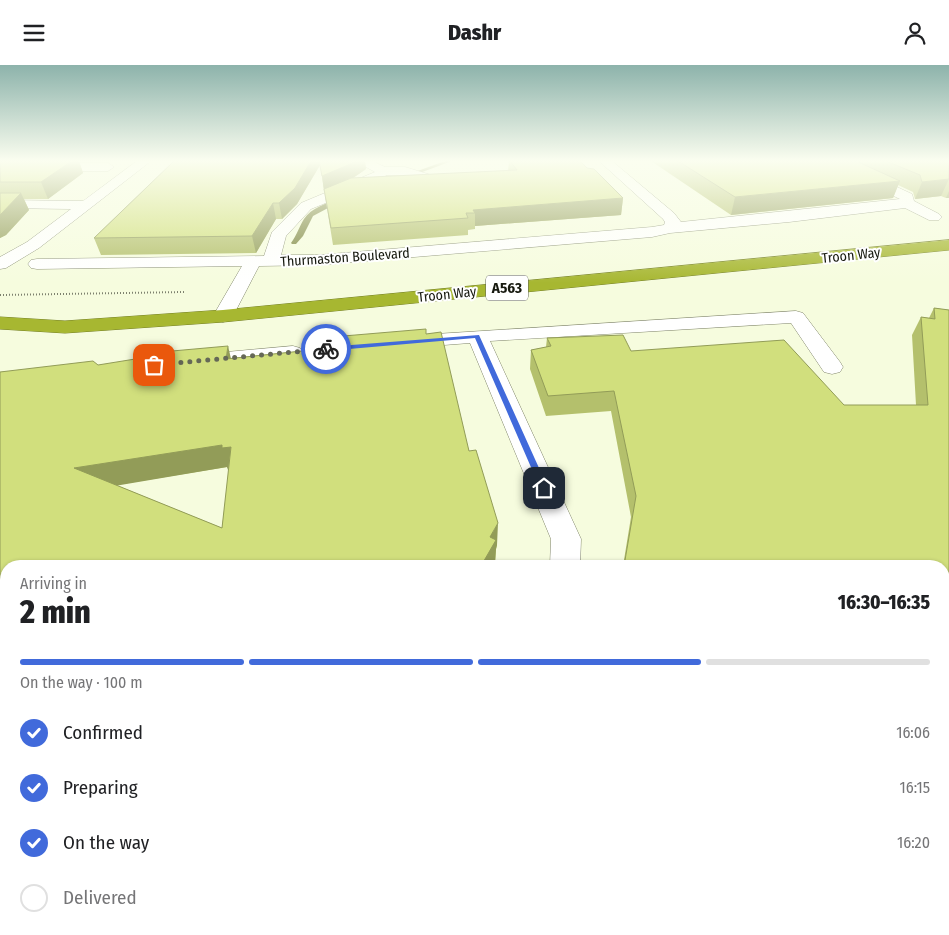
<!DOCTYPE html>
<meta charset="utf-8">
<style>
body{margin:0;font-family:"Fira Sans Condensed",sans-serif;background:#f6f6f6;color:#202124;height:100vh;display:flex;flex-direction:column;font-size:19px;white-space:nowrap}
*{box-sizing:border-box;margin:0}
p{font-size:16px;color:#757577}
.icon{flex:none;width:28px;height:28px;fill:none;stroke:currentColor;stroke-width:2;stroke-linecap:round;stroke-linejoin:round}
.map{position:relative;flex:1;overflow:hidden}
.sheet{position:absolute;left:0px;top:495px;width:950px;height:375px;display:flex;flex-direction:column;background:#fff;border-radius:20px 20px 0 0;box-shadow:0 1px 4px #0004}
.sheet>*{flex:none}
.pin{position:absolute;display:grid;place-items:center;width:42px;height:42px;color:#fff;margin:-21px;border-radius:10px;box-shadow:0 2px 8px #0006}
.courier{position:absolute;display:grid;place-items:center;width:50px;height:50px;margin:-25px;border:4px solid #416adb;border-radius:50%;background:#fff;color:#222;box-shadow:0 1px 6px #0007}
.headline em{font-style:normal;font-weight:800}
.headline div{display:flex;flex-direction:column-reverse}
.headline{display:flex;align-items:center;justify-content:space-between;height:85px;padding:0 20px}
h1{font-size:32px;font-weight:800;line-height:38px}
.bar{display:grid;grid-template-columns:repeat(4,1fr);gap:8px 5px;align-content:center;height:60px;padding:0 20px}
.bar i{height:6px;border-radius:4px;background:#e0e0e0}
.bar .current{background:#416adb}
.bar p{grid-column:span 4}
ol{padding:0 20px;list-style:none}
li{display:flex;align-items:center;gap:15px;height:55px}
li p{margin-inline-start:auto}
li .icon{padding:5px;border-radius:50%;background:#416adb;color:#fff;stroke-width:4}
li:last-child{color:#757577}
li i{width:28px;height:28px;border:2px solid #e0e0e0;border-radius:50%}
header{display:flex;justify-content:space-between;align-items:center;height:65px;padding:0 20px;background:#fff;font-size:22px;font-weight:800}
.map>svg:first-child{display:block}
.lines{fill:none;stroke-linecap:round;stroke-linejoin:round}
.stream{fill:#7a833c;fill-rule:evenodd}
.minor-casing{stroke:#81866b;stroke-width:1}
.highway-casing{stroke:#758025;stroke-width:1}
.path{stroke:#7d816e;stroke-width:2;stroke-dasharray:1 2;stroke-linecap:butt}
.minor{fill:#fff;fill-rule:evenodd}
.highway{fill:#a7b731;fill-rule:evenodd}
.wall{fill:#b4c06c;fill-rule:evenodd}
.shaded-wall{fill:#929c58}
.building{fill:#d1df7d;stroke:#929c58;fill-rule:evenodd}
.route{fill:#416adb}
.done{stroke:#656857;stroke-width:5;stroke-dasharray:0 9}
.labels{text-anchor:middle;stroke-width:4;stroke-linejoin:round;paint-order:stroke}
.far-street-label{font-size:14px;fill:#17190f;stroke:#fff}
.shield{fill:#fff;stroke:#5d5e57;stroke-width:1}
.shield-label{font-size:15px;font-weight:bold;fill:#17190f}
</style>
<header><svg class="icon" aria-label="menu" viewBox="0 0 24 24"><path d="M4 6h16M4 12h16M4 18h16"/></svg>Dashr<svg class="icon" aria-label="person" viewBox="0 0 24 24"><circle cx="12" cy="8" r="4"/><path d="M4 21q1-7 8-7t8 7"/></svg></header>
<div class="map">
<svg width="949" height="870" viewBox="0 0 949 870">
<rect width="100%" height="100%" fill="#f6fcde"/>
<g class="lines">
<!-- stream -->
<g class="stream">
<polygon points="445,96 452,96 406,113 401,112"/>
<path d="M338,134L343,135L313,151L303,171L296,179H292L291,178C297,170 299,162 304,154C311,143 327,138 338,134Z"/>
</g>
<defs>
<g id="minor">
<polygon points="137,96 151,96 39,183 6,203 0,204 0,192 27,177 71,144 0,143 0,135 83,136"/>
<polygon points="333,96 372,96 385,102 405,102 431,110 433,113 426,117 404,110 386,110 384,114 311,144 286,171 281,190 319,190 652,162 664,160 665,157 663,154 599,96 612,96 674,148 681,157 900,134 827,99 825,96 841,96 912,129 914,136 939,149 942,152 939,155 929,155 905,143 789,157 670,168 652,172 319,200 259,201 233,251 230,255 223,257 216,255 213,251 242,201 37,204 31,203 28,199 31,195 37,194 264,191 272,167 301,138 375,107 366,102 335,99"/>
<polygon points="0,98 108,98 114,102 108,106 0,106"/>
<polygon points="796,246 803,248 840,297 843,302 840,307 832,309 824,307 791,258 490,276 581,474 580,501 550,501 551,474 470,278 405,283 398,281 395,277 398,273 405,271"/>
<polygon points="293,281 300,283 304,287 300,291 194,302 186,301 183,296 186,291 194,290"/>
<polygon points="388,864 435,864 433,870 386,870"/>
</g>
<polygon id="highway" points="949,175 949,185 223,257 65,268 0,264 0,252 65,256 223,245"/>
</defs>
<!-- minor casing -->
<use href="#minor" class="minor-casing"/>
<!-- highway casing -->
<use href="#highway" class="highway-casing"/>
<!-- path -->
<polyline class="path" points="0,230 184,227"/>
<!-- minor -->
<use href="#minor" class="minor"/>
<!-- highway -->
<use href="#highway" class="highway"/>
</g>
<!-- wall -->
<g class="wall">
<polygon points="0,96 100,96 79,96 83,108 48,134 24,134 29,145 6,170 0,173"/>
<polygon points="174,96 365,96 366,104 353,113 508,106 509,96 580,96 587,103 623,133 621,150 475,161 475,164 468,165 468,170 333,180 320,100 297,139 282,154 276,154 256,188 101,190 94,173"/>
<polygon points="651,96 949,96 949,133 946,133 941,131 915,134 913,127 898,120 893,133 731,150"/>
<polygon points="934,243 949,245 949,647 944,645 944,501 623,501 631,452 611,346 546,351 530,304 531,285 546,282 547,273 631,286 844,340 916,340 912,270 921,252 929,253"/>
<path d="M427,269L469,386L497,480L496,484L495,498L6,501V774L0,770V307L98,300L231,293L321,284ZM227,402L229,405L222,463L116,420Z"/>
<polygon points="134,864 184,864 179,870 143,870"/>
<polygon points="749,864 822,864 821,870 748,870"/>
</g>
<!-- shaded-wall -->
<g class="shaded-wall">
<polygon points="72,96 79,96 83,108 48,134 41,117"/>
<polygon points="311,96 319,96 320,100 297,139 282,154 279,138"/>
<polygon points="356,96 365,96 366,104 350,115 324,126 322,111"/>
<polygon points="949,114 941,131 915,134 922,117"/>
<polygon points="900,116 893,133 731,150 735,132"/>
<polygon points="949,126 949,133 946,133"/>
<polygon points="21,128 29,145 6,170 0,173 0,150"/>
<polygon points="623,133 621,150 475,161 475,148 473,145"/>
<polygon points="273,138 276,154 256,188 252,171"/>
<polygon points="228,281 233,302 226,294"/>
<polygon points="222,380 231,382 228,405 227,402 85,426 74,403"/>
<polygon points="498,458 497,480 496,484 495,498 493,501 481,501 490,472"/>
<polygon points="157,864 184,864 179,870 153,870"/>
</g>
<!-- building -->
<g class="building">
<polygon points="0,96 72,96 41,117 0,117"/>
<polygon points="174,96 311,96 295,123 279,138 273,138 252,171 94,173"/>
<polygon points="319,96 356,96 348,100 322,111"/>
<polygon points="510,96 580,96 587,103 594,104 623,133 473,145 475,148 466,148 468,153 331,163 324,124 351,113 517,105"/>
<polygon points="678,96 856,96 900,116 735,132"/>
<polygon points="886,96 949,96 949,114 922,117 920,110"/>
<polygon points="0,128 21,128 0,150"/>
<polygon points="934,243 949,245 949,622 944,620 944,501 624,501 636,431 614,326 548,331 531,285 551,281 547,273 623,270 631,286 784,275 844,340 928,340 921,252 935,254"/>
<path d="M426,264V269L441,267L469,386L476,385L498,458L490,472L496,475L481,501H6V769L0,765V307L93,296L98,300L160,290L161,287L228,281L226,294L321,284L320,273ZM222,380V383L231,382L222,463L74,403Z"/>
<polygon points="142,864 157,864 153,870 151,870"/>
<polygon points="759,864 822,864 821,870 758,870"/>
</g>
<!-- sky -->
<linearGradient id="sky" x2="0" y2="1"><stop stop-color="#8db3ab"/><stop offset="0.44" stop-color="#fbfef0"/><stop offset="1" stop-color="#fbfef0" stop-opacity="0"/></linearGradient>
<rect width="949" height="218" fill="url(#sky)"/>
<!-- route -->
<polygon class="route" points="479,270 548,423 547,425 540,423 475,273 326,286 323,284 326,282"/>
<g class="lines">
<!-- done -->
<polyline class="done" points="154,300 326,284"/>
</g>
<g class="labels">
<!-- far-street labels -->
<g class="far-street-label">
<text transform="translate(851 190) rotate(-6)" y="5">Troon Way</text>
<text transform="translate(345 192) rotate(-4)" y="5">Thurmaston Boulevard</text>
<text transform="translate(447 229) rotate(-6)" y="5">Troon Way</text>
</g>
<!-- shield labels -->
<rect class="shield" x="486" y="210.5" width="42" height="25" rx="4"/>
<g class="shield-label">
<text x="507" y="228">A563</text>
</g>
</g>
</svg>
<div class="pin" style="left:154px;top:300px;background:#ea580c"><svg class="icon" aria-label="bag" viewBox="0 0 24 24"><path d="M5 8h14l-1 12H6zM9 8a3 3 0 0 1 6 0"/></svg></div>
<div class="pin" style="left:544px;top:423px;background:#1f2937"><svg class="icon" aria-label="home" viewBox="0 0 24 24"><path d="M3 11l9-7 9 7M6 9v11h12V9"/></svg></div>
<div class="courier" style="left:326px;top:284px"><svg class="icon" aria-label="bike" viewBox="0 0 24 24"><circle cx="6" cy="16" r="4"/><circle cx="18" cy="16" r="4"/><path d="M6 16l4-8h5l3 8M10 8l3 8H6M13 5h3"/></svg></div>
<section class="sheet">
<div class="headline"><div><h1>2 min</h1><p>Arriving in</p></div><em>16:30–16:35</em></div>
<div class="bar"><i class="current"></i><i class="current"></i><i class="current"></i><i></i><p>On the way · 100 m</p></div>
<ol>
<li><svg class="icon" aria-label="check" viewBox="0 0 24 24"><path d="M5 12l5 5 9-10"/></svg>Confirmed<p>16:06</p></li>
<li><svg class="icon" aria-label="check" viewBox="0 0 24 24"><path d="M5 12l5 5 9-10"/></svg>Preparing<p>16:15</p></li>
<li><svg class="icon" aria-label="check" viewBox="0 0 24 24"><path d="M5 12l5 5 9-10"/></svg>On the way<p>16:20</p></li>
<li><i></i>Delivered</li>
</ol>
</section>
</div>
